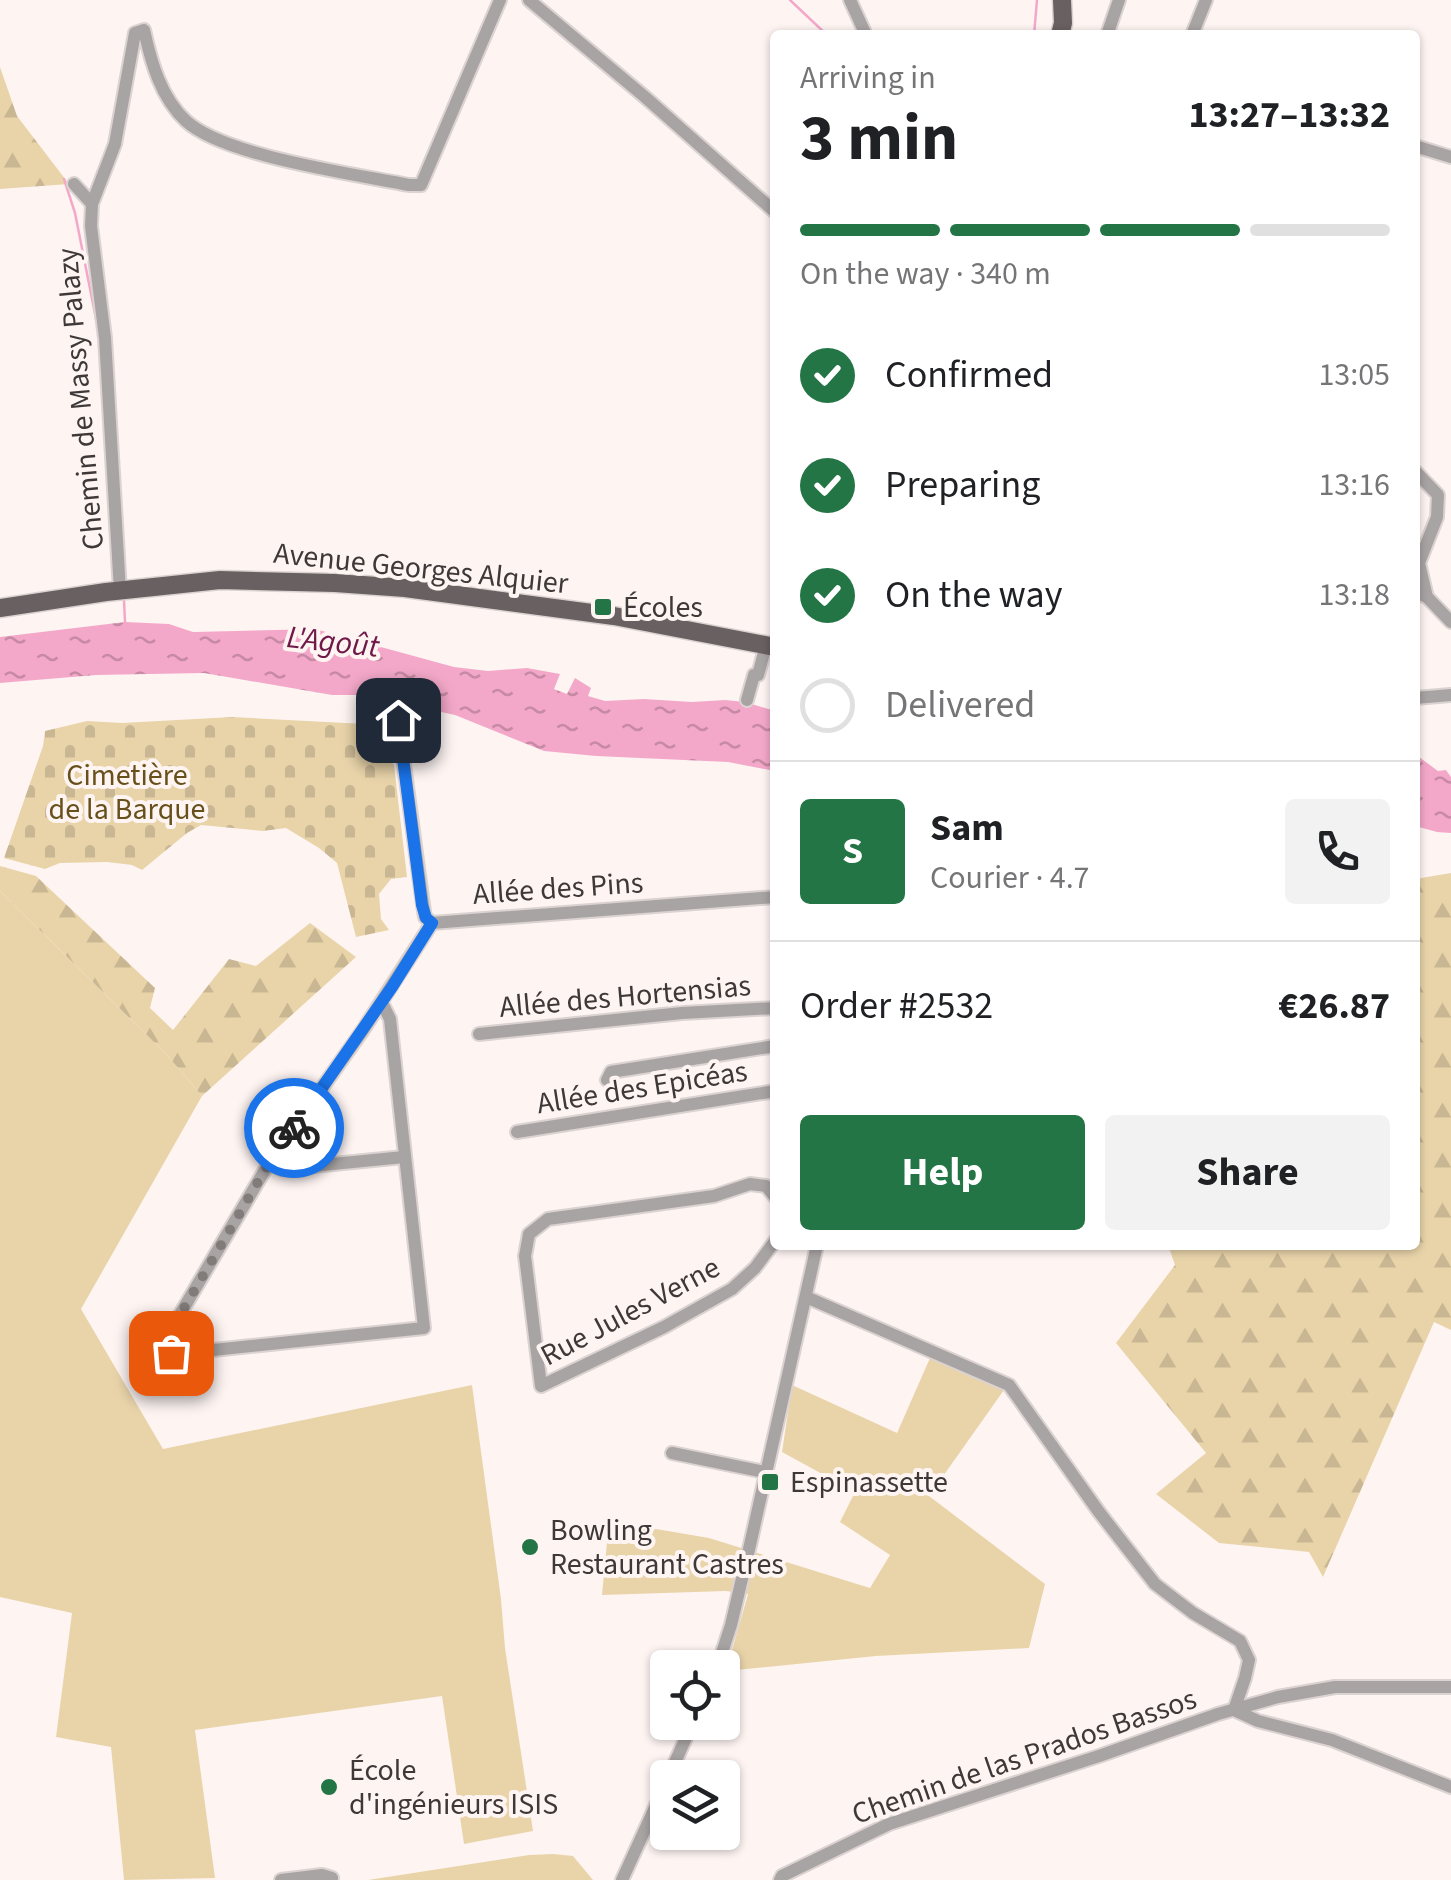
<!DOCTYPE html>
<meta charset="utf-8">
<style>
body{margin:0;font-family:"Source Sans 3",sans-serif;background:#f2f2f2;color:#202124;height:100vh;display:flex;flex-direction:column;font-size:38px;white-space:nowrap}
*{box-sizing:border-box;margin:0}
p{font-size:32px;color:#757577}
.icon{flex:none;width:55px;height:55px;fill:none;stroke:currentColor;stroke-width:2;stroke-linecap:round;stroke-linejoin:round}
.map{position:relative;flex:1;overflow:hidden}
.drawer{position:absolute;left:770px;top:30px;width:650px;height:1220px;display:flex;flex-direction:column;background:#fff;border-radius:10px;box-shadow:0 2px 8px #0004}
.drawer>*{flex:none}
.tools{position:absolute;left:650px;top:1650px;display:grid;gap:20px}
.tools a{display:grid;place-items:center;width:90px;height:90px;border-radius:10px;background:#fff;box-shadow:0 2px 8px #0004;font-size:50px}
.pin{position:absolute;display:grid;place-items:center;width:85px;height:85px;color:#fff;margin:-42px;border-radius:20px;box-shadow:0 5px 15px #0006}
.courier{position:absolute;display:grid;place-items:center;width:100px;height:100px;margin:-50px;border:8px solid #1a73e8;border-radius:50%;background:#fff;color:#222;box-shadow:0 2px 12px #0007}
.overview em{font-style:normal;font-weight:700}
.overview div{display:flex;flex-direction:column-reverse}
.overview{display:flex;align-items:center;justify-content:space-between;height:170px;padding:0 30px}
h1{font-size:65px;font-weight:700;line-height:75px}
.bar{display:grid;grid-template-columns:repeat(4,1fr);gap:15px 10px;align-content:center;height:120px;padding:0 30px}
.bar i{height:12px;border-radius:8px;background:#e0e0e0}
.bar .selected{background:#247546}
.bar p{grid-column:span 4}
.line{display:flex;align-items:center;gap:25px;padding:0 30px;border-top:2px solid #e0e0e0}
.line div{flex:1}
.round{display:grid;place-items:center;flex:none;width:105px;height:105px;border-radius:10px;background:#f2f2f2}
ol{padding:0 30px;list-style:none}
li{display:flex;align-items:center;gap:30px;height:110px}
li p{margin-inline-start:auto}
li .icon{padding:10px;border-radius:50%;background:#247546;color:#fff;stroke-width:4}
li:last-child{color:#757577}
li i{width:55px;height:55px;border:5px solid #e0e0e0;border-radius:50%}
.button{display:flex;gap:20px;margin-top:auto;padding:20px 30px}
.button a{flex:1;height:115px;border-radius:10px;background:#247546;color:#fff;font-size:40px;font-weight:700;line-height:115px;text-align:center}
.button a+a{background:#f2f2f2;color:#202124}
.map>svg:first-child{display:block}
.grass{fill:#e9d4aa}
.forest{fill:url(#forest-firs)}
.cemetery{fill:url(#cemetery-stones)}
.water{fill:url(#water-ripples)}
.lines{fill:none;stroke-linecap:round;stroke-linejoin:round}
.stream{stroke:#f4a8c9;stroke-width:2.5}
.minor-casing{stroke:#dbd3d1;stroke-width:16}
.major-casing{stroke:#dbd3d1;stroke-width:21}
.minor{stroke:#a9a4a4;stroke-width:12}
.major{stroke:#696061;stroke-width:18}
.done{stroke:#817b79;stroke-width:10;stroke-dasharray:0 18}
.route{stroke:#1a73e8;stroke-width:12}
.poi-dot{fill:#247546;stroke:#fef5f3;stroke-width:4}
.labels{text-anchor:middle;stroke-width:8;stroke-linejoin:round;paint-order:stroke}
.street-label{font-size:30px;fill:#3e3938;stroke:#fef5f3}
.poi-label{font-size:30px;fill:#3e3938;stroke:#fef5f3;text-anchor:start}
.park-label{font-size:30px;fill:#68501a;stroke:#fef5f3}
.water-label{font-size:32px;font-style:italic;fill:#701949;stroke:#fef5f3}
</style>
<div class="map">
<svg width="1451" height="1880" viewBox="0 0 1451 1880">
<defs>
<pattern id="forest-firs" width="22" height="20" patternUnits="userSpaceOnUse" patternTransform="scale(2.5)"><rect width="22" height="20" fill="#e9d4aa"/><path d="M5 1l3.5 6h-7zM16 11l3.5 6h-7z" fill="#c9b793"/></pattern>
<pattern id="cemetery-stones" width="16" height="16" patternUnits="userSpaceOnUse" patternTransform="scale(2.5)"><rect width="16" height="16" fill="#e9d4aa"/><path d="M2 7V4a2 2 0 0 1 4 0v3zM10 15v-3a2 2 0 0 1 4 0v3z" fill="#c9b793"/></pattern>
<pattern id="water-ripples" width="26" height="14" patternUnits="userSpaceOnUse" patternTransform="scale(2.5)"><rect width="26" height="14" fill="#f4a8c9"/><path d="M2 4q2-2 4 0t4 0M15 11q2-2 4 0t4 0" fill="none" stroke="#c78aa4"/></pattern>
</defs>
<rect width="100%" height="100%" fill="#fef5f3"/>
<!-- grass -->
<g class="grass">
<polygon points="0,891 166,1054 202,1096 81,1309 163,1449 472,1385 501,1599 505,1648 533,1831 464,1844 442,1696 195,1730 215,1878 124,1880 111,1747 56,1737 72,1613 0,1597"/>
<polygon points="930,1358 1004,1390 929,1496 1045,1584 1029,1648 876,1656 726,1671 748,1594 726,1591 602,1595 609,1521 709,1538 870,1588 890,1555 840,1522 855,1492 782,1452 792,1385 897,1433"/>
<polygon points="553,1854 573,1856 593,1880 368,1880 529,1855"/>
</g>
<!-- forest -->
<g class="forest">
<polygon points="0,67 17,116 69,184 0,189"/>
<polygon points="0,866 36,876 155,988 150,1008 173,1030 229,959 256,966 310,923 356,957 202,1096 166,1054 0,891"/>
<polygon points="1451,873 1451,1330 1434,1322 1323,1577 1309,1552 1219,1543 1156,1494 1206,1453 1116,1343 1175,1265 1168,1245 1415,1245 1415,879"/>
</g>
<!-- cemetery -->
<polygon class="cemetery" points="232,717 365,724 394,765 407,877 391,879 379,894 381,919 389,930 356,937 337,863 319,848 286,828 263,831 201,825 187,833 142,870 132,865 107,862 60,863 45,869 4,858 43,746 45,731 87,721 122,723"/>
<!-- water -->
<g class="water">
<polygon points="125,622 169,624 193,632 315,629 454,667 488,671 527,668 560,674 554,689 567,694 575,678 591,688 588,696 605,701 644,699 692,702 725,700 745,702 775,711 775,771 728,762 596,756 544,751 455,715 364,695 332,695 204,673 96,675 0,683 0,637"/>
<polygon points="1415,754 1438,771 1446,770 1451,777 1451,833 1437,832 1415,826"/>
</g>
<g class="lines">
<!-- stream -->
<g class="stream">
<polyline points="790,0 827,35"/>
<polyline points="1034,35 1037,0"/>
<polyline points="64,179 75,213 96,319"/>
<polyline points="124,600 125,622"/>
</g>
<defs>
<g id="minor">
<polyline points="529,0 645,97 775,212"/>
<polyline points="850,0 866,35"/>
<polyline points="1107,35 1119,0"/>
<polyline points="1192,35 1206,0"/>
<polyline points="1415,146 1451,157"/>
<polyline points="74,184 92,204"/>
<polyline points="1415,471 1438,495 1437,517 1419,563 1427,597"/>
<path d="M120,591L105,338L91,226L92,204L115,144L135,33L144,30C151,62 161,98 186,121C224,156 354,174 409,185H421L500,0"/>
<polyline points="1415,592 1427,597 1451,622"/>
<polyline points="1415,698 1451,695"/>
<polyline points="747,700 754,675 758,675 766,645"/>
<polyline points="398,720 423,905 425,917 432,923 775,897"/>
<polyline points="382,1003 390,1019 424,1328 175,1354 168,1352 164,1347 165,1340 269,1163 363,1030 432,923"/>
<polyline points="479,1034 682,1013 775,1008"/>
<polyline points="607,1080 611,1072 775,1046"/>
<polyline points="517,1132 775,1091"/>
<polyline points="269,1163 282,1169 404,1157"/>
<polyline points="775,1197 766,1186 750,1184 714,1196 548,1219 529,1234 525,1256 541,1386 664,1327 732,1289 755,1268 775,1241"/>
<polyline points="806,1297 1009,1385 1099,1512 1155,1584 1193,1613 1240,1641 1249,1660 1245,1678 1234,1710"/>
<polyline points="672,1453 765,1472"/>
<polyline points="717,1668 731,1625 750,1545 817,1245"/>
<polyline points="1234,1710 1258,1721 1332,1740 1451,1787"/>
<polyline points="668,1778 693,1722"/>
<polyline points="281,1880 322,1875 332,1878"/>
<polyline points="622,1880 668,1779"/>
<polyline points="780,1880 782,1876 889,1824 1099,1756 1218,1714 1278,1697 1335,1687 1451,1687"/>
</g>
<g id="major">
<polyline points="1060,35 1063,23 1062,0"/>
<polyline points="0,608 106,592 220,580 335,583 405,588 614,616 775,647"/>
</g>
</defs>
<!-- minor casing -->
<use href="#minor" class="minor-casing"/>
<!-- major casing -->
<use href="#major" class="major-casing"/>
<!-- minor -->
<use href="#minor" class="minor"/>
<!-- major -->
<use href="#major" class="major"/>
</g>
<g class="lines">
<!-- done -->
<polyline class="done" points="171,1353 164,1347 169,1334 269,1163 294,1128"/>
<!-- route -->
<polyline class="route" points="294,1128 392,987 432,923 426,918 422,905 398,720"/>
</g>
<!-- markers -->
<g class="poi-dot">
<rect x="593" y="597" width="20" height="20" rx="5"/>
<rect x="760" y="1472" width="20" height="20" rx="5"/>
<circle cx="530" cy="1547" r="10"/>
<circle cx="329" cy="1787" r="10"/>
</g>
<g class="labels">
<!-- street labels -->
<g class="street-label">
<text transform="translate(80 399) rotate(-95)" y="10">Chemin de Massy Palazy</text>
<text transform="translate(421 568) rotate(6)" y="10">Avenue Georges Alquier</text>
<text transform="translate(558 888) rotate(-4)" y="10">Allée des Pins</text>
<text transform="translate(625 996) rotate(-5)" y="10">Allée des Hortensias</text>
<text transform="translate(642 1087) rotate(-9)" y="10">Allée des Epicéas</text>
<text transform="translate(630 1311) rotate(-28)" y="10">Rue Jules Verne</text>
<text transform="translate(1024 1756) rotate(-19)" y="10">Chemin de las Prados Bassos</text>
</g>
<!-- poi labels -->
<g class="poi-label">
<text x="623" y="617">Écoles</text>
<text x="790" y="1492">Espinassette</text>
<text x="550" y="1540">Bowling<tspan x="550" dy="34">Restaurant Castres</tspan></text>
<text x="349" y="1780">École<tspan x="349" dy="34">d'ingénieurs ISIS</tspan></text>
</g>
<!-- park labels -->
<g class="park-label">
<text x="127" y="785">Cimetière<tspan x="127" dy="34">de la Barque</tspan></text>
</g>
<!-- water labels -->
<g class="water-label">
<text transform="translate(333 641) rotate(6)" y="11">L'Agoût</text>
</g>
</g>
</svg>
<div class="tools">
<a><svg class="icon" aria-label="locate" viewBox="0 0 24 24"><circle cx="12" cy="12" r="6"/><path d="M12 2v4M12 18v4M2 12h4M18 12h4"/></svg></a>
<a><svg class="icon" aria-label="layers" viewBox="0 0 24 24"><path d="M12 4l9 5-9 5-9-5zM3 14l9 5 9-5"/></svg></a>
</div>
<div class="pin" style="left:171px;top:1353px;background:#ea580c"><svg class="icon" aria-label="bag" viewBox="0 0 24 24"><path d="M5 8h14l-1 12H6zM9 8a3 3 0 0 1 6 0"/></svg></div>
<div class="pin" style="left:398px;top:720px;background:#1f2937"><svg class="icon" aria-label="home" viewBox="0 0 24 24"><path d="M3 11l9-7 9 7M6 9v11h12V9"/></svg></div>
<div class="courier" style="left:294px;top:1128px"><svg class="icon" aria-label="bike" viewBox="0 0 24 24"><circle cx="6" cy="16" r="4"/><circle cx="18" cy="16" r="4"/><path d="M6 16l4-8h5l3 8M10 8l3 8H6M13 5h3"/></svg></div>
<section class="drawer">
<div class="overview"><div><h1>3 min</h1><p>Arriving in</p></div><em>13:27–13:32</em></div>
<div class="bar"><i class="selected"></i><i class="selected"></i><i class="selected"></i><i></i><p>On the way · 340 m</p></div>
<ol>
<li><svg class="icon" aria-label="check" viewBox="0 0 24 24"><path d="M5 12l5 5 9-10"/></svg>Confirmed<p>13:05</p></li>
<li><svg class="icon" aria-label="check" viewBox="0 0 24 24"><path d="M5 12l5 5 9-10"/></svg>Preparing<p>13:16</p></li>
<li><svg class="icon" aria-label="check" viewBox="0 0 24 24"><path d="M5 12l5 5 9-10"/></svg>On the way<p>13:18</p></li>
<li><i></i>Delivered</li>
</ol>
<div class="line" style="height:180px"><b class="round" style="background:#247546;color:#fff">S</b><div><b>Sam</b><p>Courier · 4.7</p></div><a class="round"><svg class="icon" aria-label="phone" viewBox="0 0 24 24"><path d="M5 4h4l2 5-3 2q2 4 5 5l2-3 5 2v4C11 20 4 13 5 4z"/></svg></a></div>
<div class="line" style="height:130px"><div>Order #2532</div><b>€26.87</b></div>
<div class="button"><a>Help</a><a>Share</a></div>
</section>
</div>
